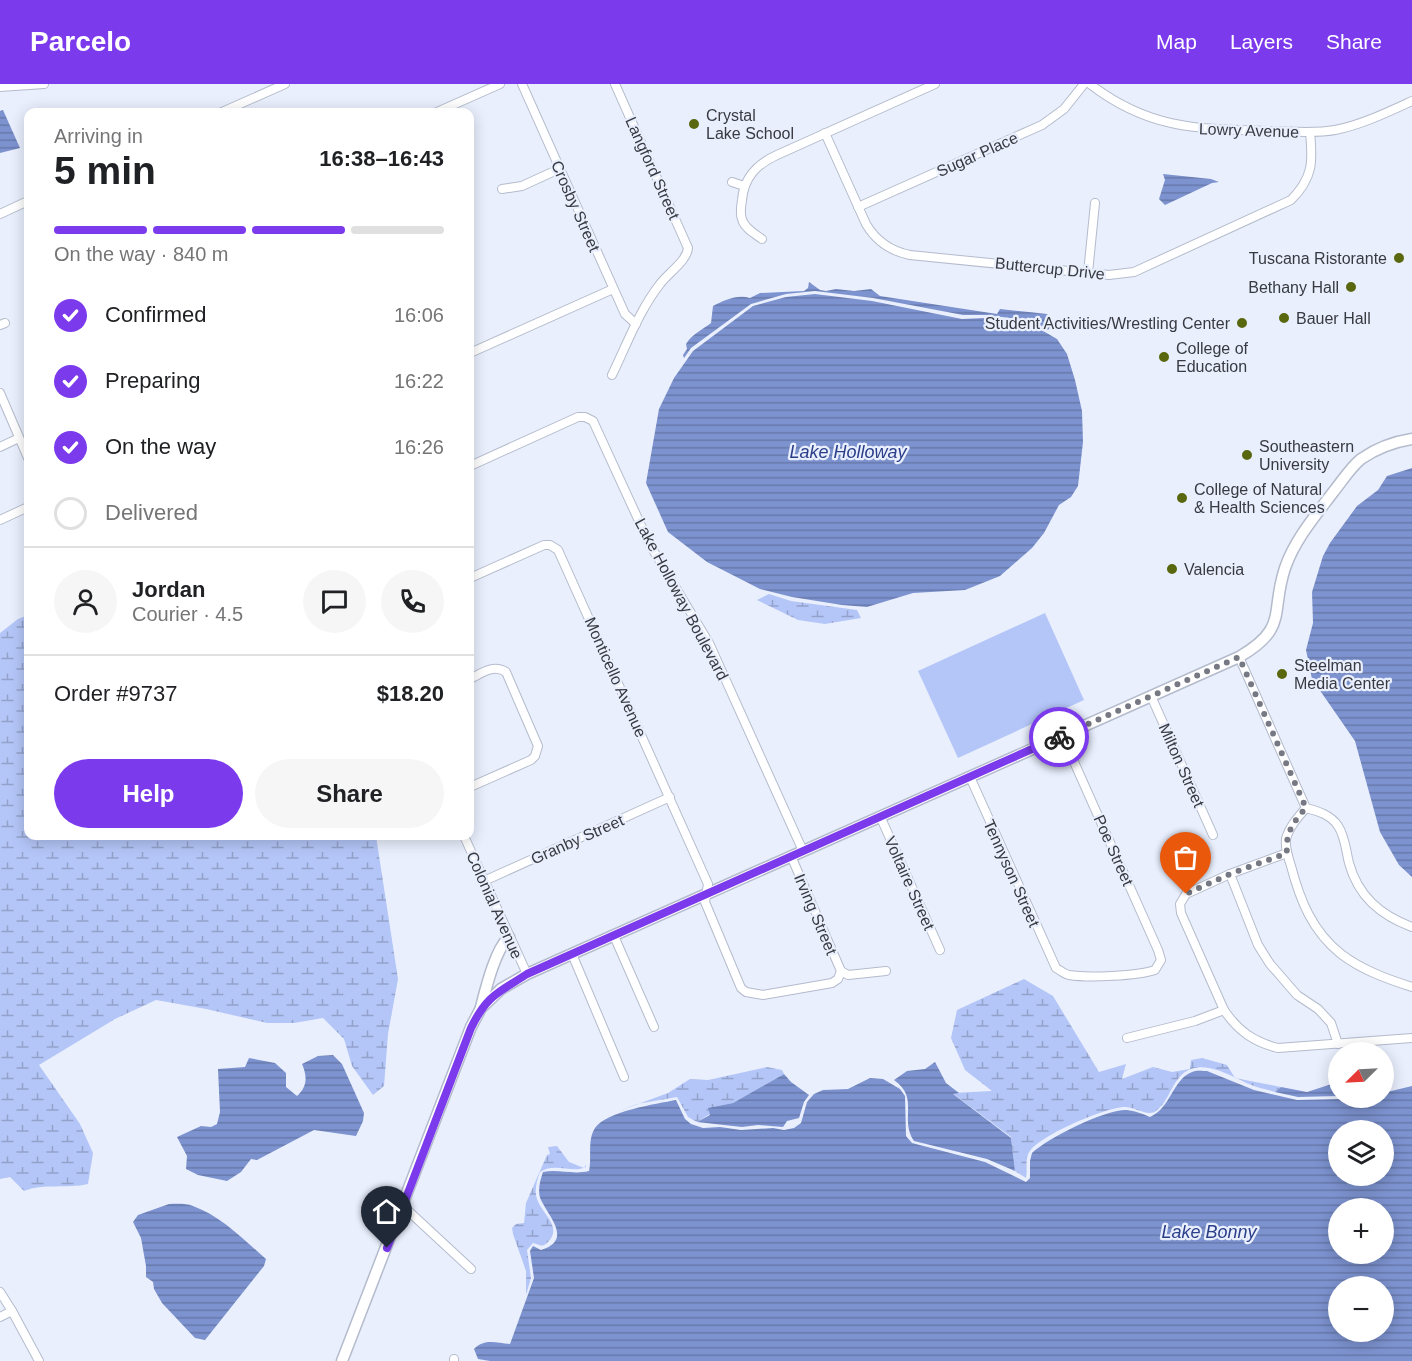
<!DOCTYPE html>
<meta charset="utf-8">
<style>
body{margin:0;font-family:Arial,sans-serif;background:#f6f6f6;color:#202124;height:100vh;display:flex;flex-direction:column;font-size:22px;white-space:nowrap}
*{box-sizing:border-box;margin:0}
p{font-size:20px;color:#757577}
.icon{flex:none;width:33px;height:33px;fill:none;stroke:currentColor;stroke-width:2;stroke-linecap:round;stroke-linejoin:round}
.map{position:relative;flex:1;overflow:hidden}
.panel{position:absolute;left:24px;top:24px;width:450px;height:732px;display:flex;flex-direction:column;background:#fff;border-radius:12px;box-shadow:0 3px 15px #0003}
.panel>*{flex:none}
.needle{width:39px;rotate:246deg}
.tools{position:absolute;left:1328px;top:958px;display:grid;gap:12px}
.tools a{display:grid;place-items:center;width:66px;height:66px;border-radius:50%;background:#fff;box-shadow:0 3px 15px #0003;font-size:30px}
.pin{position:absolute;display:grid;place-items:center;width:51px;height:51px;color:#fff;margin:-62px -26px;border-radius:50% 50% 50% 0;rotate:-45deg;box-shadow:0 0 6px #0007}
.pin .icon{rotate:45deg}
.courier{position:absolute;display:grid;place-items:center;width:60px;height:60px;margin:-30px;border:4px solid #7c3aed;border-radius:50%;background:#fff;color:#222;box-shadow:0 2px 8px #0007}
.headline em{font-style:normal;font-weight:700}
.headline div{display:flex;flex-direction:column-reverse}
.headline{display:flex;align-items:center;justify-content:space-between;height:102px;padding:0 30px}
h1{font-size:39px;font-weight:700;line-height:45px}
.bar{display:grid;grid-template-columns:repeat(4,1fr);gap:9px 6px;align-content:center;height:72px;padding:0 30px}
.bar i{height:8px;border-radius:4px;background:#e0e0e0}
.bar .current{background:#7c3aed}
.bar p{grid-column:span 4}
.line{display:flex;align-items:center;gap:15px;padding:0 30px;border-top:2px solid #e0e0e0}
.line div{flex:1}
.round{display:grid;place-items:center;flex:none;width:63px;height:63px;border-radius:32px;background:#f6f6f6}
ol{padding:0 30px;list-style:none}
li{display:flex;align-items:center;gap:18px;height:66px}
li p{margin-inline-start:auto}
li .icon{padding:6px;border-radius:50%;background:#7c3aed;color:#fff;stroke-width:4}
li:last-child{color:#757577}
li i{width:33px;height:33px;border:3px solid #e0e0e0;border-radius:50%}
.primary-button{display:flex;gap:12px;margin-top:auto;padding:12px 30px}
.primary-button a{flex:1;height:69px;border-radius:36px;background:#7c3aed;color:#fff;font-size:24px;font-weight:700;line-height:69px;text-align:center}
.primary-button a+a{background:#f6f6f6;color:#202124}
header{display:flex;align-items:center;gap:36px;box-sizing:border-box;height:84px;padding:0 30px;background:#7c3aed;color:#fff}
header strong{font-size:28px}
nav{display:flex;gap:33px;margin-inline-start:auto;font-size:21px}
.map>svg:first-child{display:block}
.wetland{fill:url(#wetland-marsh)}
.pitch{fill:#b4c6f8}
.water{fill:url(#water-rules);fill-rule:evenodd}
.lines{fill:none;stroke-linecap:round;stroke-linejoin:round}
.minor-casing{stroke:#b4bbcc;stroke-width:10}
.tertiary-casing{stroke:#b4bbcc;stroke-width:13}
.minor{stroke:#fff;stroke-width:8}
.tertiary{stroke:#fff;stroke-width:10}
.done{stroke:#767983;stroke-width:6;stroke-dasharray:0 10.8}
.route{stroke:#7c3aed;stroke-width:8}
.poi-dot{fill:#59670e;stroke:#e9effd;stroke-width:2}
.labels{text-anchor:middle;stroke-width:4.5;stroke-linejoin:round;paint-order:stroke}
.poi-label{font-size:16px;fill:#383a41;stroke:#e9effd;text-anchor:start}
.street-label{font-size:16px;fill:#383a41;stroke:#e9effd}
.water-label{font-size:18px;font-style:italic;fill:#2b3f89;stroke:#e9effd}
</style>
<header>
<strong>Parcelo</strong>
<nav><a>Map</a><a>Layers</a><a>Share</a></nav>
</header>
<div class="map">
<svg width="1412" height="1277" viewBox="0 0 1412 1277">
<defs>
<pattern id="wetland-marsh" width="20" height="14" patternUnits="userSpaceOnUse" patternTransform="scale(1.5)"><rect width="20" height="14" fill="#b4c6f8"/><path d="M1 5h8M5 5V1M11 12h8M15 12V8" fill="none" stroke="#93a2ca"/></pattern>
<pattern id="water-rules" width="6" height="5" patternUnits="userSpaceOnUse" patternTransform="scale(1.5)"><rect width="6" height="5" fill="#7d93d0"/><path d="M0 2.5h6" fill="none" stroke="#6779aa"/></pattern>
</defs>
<rect width="100%" height="100%" fill="#e9effd"/>
<!-- wetland -->
<g class="wetland">
<polygon points="769,510 791,517 857,526 861,534 825,540 798,536 757,516"/>
<path d="M28,531V752H376L398,895L388,950L384,1002L373,1011L352,982L344,955L323,934L294,939H267L206,925L156,916L115,935L39,981L80,1040L93,1069L88,1100C67,1105 44,1099 24,1107L10,1093L0,1095V549L18,535Z"/>
<path d="M1024,895L1053,912L1099,988L1126,980L1122,995L1153,983L1172,988L1190,985L1191,976L1202,974L1227,981L1235,994L1281,1003L1275,1008C1269,1006 1263,1005 1257,1003C1238,997 1212,977 1191,985C1172,992 1171,1016 1156,1027C1148,1033 1135,1023 1125,1023C1106,1023 1041,1051 1030,1067C1024,1074 1028,1085 1026,1094L1015,1087L1011,1053L952,1009L992,1007L965,986L951,954L957,926Z"/>
<polygon points="767,983 782,986 784,990 733,1019 709,1024 710,1030 697,1038 688,1033 677,1013 637,1020 619,1027 668,1009 690,995 708,996"/>
<path d="M557,1062L569,1078L584,1084L586,1081V1083C572,1090 555,1078 540,1088C537,1096 534,1106 537,1115C542,1130 562,1142 549,1157C543,1164 540,1161 533,1159L527,1166L531,1194L526,1211V1187L513,1150L512,1144L516,1140L524,1139L526,1119L547,1071L550,1070L548,1063Z"/>
</g>
<!-- pitch -->
<polygon class="pitch" points="1045,529 1084,616 958,674 918,587"/>
<!-- water -->
<g class="water">
<polygon points="3,26 20,64 0,69 0,27"/>
<polygon points="1163,90 1211,95 1219,98 1212,99 1165,121 1159,115 1165,96"/>
<path d="M809,198L820,206L826,207L836,205L854,207L871,205L880,212L997,230L1000,225C1015,227 1031,228 1047,230L1050,233L1051,242L1048,246L1040,241L1018,235L986,231H963L873,214L815,207L786,210L751,220L691,264L684,274L683,271L687,265L686,260C693,249 701,247 711,239L713,222C724,216 738,210 750,214L760,209L804,207L808,204Z"/>
<polygon points="815,210 872,217 962,235 985,234 1018,239 1038,244 1057,255 1067,270 1075,296 1082,327 1083,358 1078,402 1071,413 1059,421 1044,449 1032,464 1000,492 965,506 913,509 867,523 842,521 792,513 760,505 707,478 668,448 646,399 659,325 674,294 693,267 753,222 786,213"/>
<polygon points="1412,384 1412,793 1399,781 1380,748 1355,657 1312,595 1306,566 1313,539 1312,508 1323,472 1330,459 1357,422 1378,406 1387,392"/>
<path d="M333,971L342,980L364,1029L363,1037L356,1052L314,1046L257,1076L251,1075L241,1088L227,1097L198,1091L186,1085L187,1072L177,1053L201,1042L211,1043L217,1040L220,1028L218,985L245,983L249,974L275,979L286,989V1003L297,1012C308,1002 307,992 302,980L318,972Z"/>
<path d="M935,978L946,999L959,1009L953,1010L1011,1054L1015,1087L987,1075L914,1057C899,1035 920,1014 894,996L907,987L925,985Z"/>
<path d="M1207,987L1254,1006L1297,1016L1383,1014V1009L1412,1002V1277H490L478,1275L474,1265C485,1254 496,1259 510,1260L534,1194L530,1167L533,1162L541,1166C573,1156 549,1133 541,1116C537,1107 540,1097 543,1088C559,1085 573,1091 589,1087C592,1074 587,1056 595,1044C607,1027 656,1020 676,1016L685,1035L691,1040L703,1044L720,1043L741,1046L773,1044L784,1046L794,1044L801,1039L807,1018L814,1010L823,1006L848,1005L870,994L883,995L900,1005L905,1012L906,1052L912,1059L985,1078L1026,1098L1030,1094V1077L1032,1069C1048,1054 1105,1025 1127,1026C1134,1027 1144,1030 1150,1033C1171,1024 1172,996 1192,988C1196,986 1203,987 1207,987ZM1338,1047H1383V1092H1338ZM1338,1125H1383V1170H1338ZM1338,1203H1383V1248H1338Z"/>
<polygon points="784,990 791,998 809,1011 804,1018 799,1034 787,1037 783,1043 758,1041 742,1043 697,1038 710,1031 708,1024 733,1019"/>
<polygon points="1338,998 1338,1012 1298,1013 1275,1008 1281,1003 1307,1008"/>
<path d="M169,1120C176,1120 185,1119 193,1122C221,1132 244,1156 266,1175L264,1182L205,1256L195,1254L162,1219L154,1205L153,1198L146,1193V1182L141,1154L133,1138L138,1131Z"/>
</g>
<g class="lines">
<defs>
<g id="minor">
<polyline points="522,0 625,230 636,240"/>
<path d="M1090,0C1148,45 1197,45 1267,47C1289,47 1313,50 1335,46C1361,41 1388,28 1412,17"/>
<polyline points="0,3 44,0"/>
<polyline points="222,28 285,0"/>
<polyline points="437,28 500,0"/>
<path d="M825,49L866,140C876,157 890,167 910,171L1109,191L1134,188L1291,116C1313,94 1313,78 1310,48"/>
<polyline points="732,98 744,102"/>
<polyline points="502,105 522,102 559,85"/>
<polyline points="858,123 1042,41 1064,25 1084,0"/>
<polyline points="0,130 28,117"/>
<path d="M762,155C755,150 744,144 742,135C740,130 741,122 742,116C744,93 757,80 777,71L935,0"/>
<polyline points="1088,189 1095,119"/>
<polyline points="0,241 5,239"/>
<polyline points="470,269 613,205"/>
<path d="M612,291C627,260 639,227 660,200C668,189 687,177 688,164L615,0"/>
<polyline points="0,309 28,374"/>
<polyline points="0,363 19,354"/>
<polyline points="470,382 578,333 585,333 593,337 650,461 709,559 803,767"/>
<polyline points="0,436 28,423"/>
<polyline points="470,494 544,461 550,461 558,466 708,800 705,818 741,904 746,908 763,911 832,899 838,895 841,887"/>
<path d="M1239,573L1306,724C1318,727 1331,731 1338,742C1345,752 1346,767 1349,779C1358,812 1380,831 1412,843"/>
<path d="M470,595C482,589 493,580 506,588L538,662L535,672L531,676L470,703"/>
<polyline points="1151,612 1213,751"/>
<path d="M970,693L1056,884C1060,886 1064,890 1069,891C1088,894 1137,892 1155,886L1161,876L1158,866L1062,651"/>
<path d="M1306,724C1298,733 1289,743 1286,755C1285,764 1288,773 1291,782C1300,816 1312,847 1341,870C1362,886 1387,895 1412,903"/>
<polyline points="880,732 940,866"/>
<polyline points="464,752 527,890"/>
<path d="M1287,769L1230,790L1186,810L1180,820L1181,829L1224,926C1238,947 1254,958 1278,964L1412,954"/>
<polyline points="791,772 841,887"/>
<polyline points="1230,790 1258,861 1270,880 1297,911 1318,925 1331,939 1338,960"/>
<polyline points="484,797 670,713"/>
<polyline points="614,852 654,943"/>
<polyline points="572,870 624,993"/>
<polyline points="841,887 848,891 886,887"/>
<polyline points="1127,954 1195,937 1224,926"/>
<polyline points="403,1122 471,1185"/>
<polyline points="0,1208 12,1227"/>
<polyline points="0,1233 12,1227 39,1277"/>
<polyline points="454,1277 454,1275"/>
</g>
<g id="tertiary">
<path d="M481,923C486,904 495,866 509,853"/>
<path d="M342,1277L471,943L481,924L501,905L527,890L1239,573C1289,544 1270,529 1285,484C1295,455 1316,431 1334,407C1343,396 1350,384 1361,375C1377,364 1393,358 1412,355"/>
</g>
</defs>
<!-- minor casing -->
<use href="#minor" class="minor-casing"/>
<!-- tertiary casing -->
<use href="#tertiary" class="tertiary-casing"/>
<!-- minor -->
<use href="#minor" class="minor"/>
<!-- tertiary -->
<use href="#tertiary" class="tertiary"/>
</g>
<g class="lines">
<!-- done -->
<path class="done" d="M1059,653L1239,573L1306,724C1293,738 1285,750 1287,769L1230,790L1186,810"/>
<!-- route -->
<path class="route" d="M387,1164L471,944C487,911 498,909 527,890L1059,653"/>
</g>
<!-- markers -->
<g class="poi-dot">
<circle cx="694" cy="40" r="6"/>
<circle cx="1399" cy="174" r="6"/>
<circle cx="1351" cy="203" r="6"/>
<circle cx="1284" cy="234" r="6"/>
<circle cx="1242" cy="239" r="6"/>
<circle cx="1164" cy="273" r="6"/>
<circle cx="1247" cy="371" r="6"/>
<circle cx="1182" cy="414" r="6"/>
<circle cx="1172" cy="485" r="6"/>
<circle cx="1282" cy="590" r="6"/>
</g>
<g class="labels">
<!-- poi labels -->
<g class="poi-label">
<text x="706" y="37">Crystal<tspan x="706" dy="18">Lake School</tspan></text>
<text x="1387" y="180" text-anchor="end">Tuscana Ristorante</text>
<text x="1339" y="209" text-anchor="end">Bethany Hall</text>
<text x="1296" y="240">Bauer Hall</text>
<text x="1230" y="245" text-anchor="end">Student Activities/Wrestling Center</text>
<text x="1176" y="270">College of<tspan x="1176" dy="18">Education</tspan></text>
<text x="1259" y="368">Southeastern<tspan x="1259" dy="18">University</tspan></text>
<text x="1194" y="411">College of Natural<tspan x="1194" dy="18">&amp; Health Sciences</tspan></text>
<text x="1184" y="491">Valencia</text>
<text x="1294" y="587">Steelman<tspan x="1294" dy="18">Media Center</tspan></text>
</g>
<!-- street labels -->
<g class="street-label">
<text transform="translate(1249 46) rotate(2)" y="6">Lowry Avenue</text>
<text transform="translate(977 70) rotate(-24)" y="6">Sugar Place</text>
<text transform="translate(653 84) rotate(66)" y="6">Langford Street</text>
<text transform="translate(576 122) rotate(66)" y="6">Crosby Street</text>
<text transform="translate(1050 184) rotate(6)" y="6">Buttercup Drive</text>
<text transform="translate(682 515) rotate(62)" y="6">Lake Holloway Boulevard</text>
<text transform="translate(616 593) rotate(66)" y="6">Monticello Avenue</text>
<text transform="translate(1182 681) rotate(66)" y="6">Milton Street</text>
<text transform="translate(577 755) rotate(-24)" y="6">Granby Street</text>
<text transform="translate(1114 766) rotate(66)" y="6">Poe Street</text>
<text transform="translate(1012 789) rotate(66)" y="6">Tennyson Street</text>
<text transform="translate(910 799) rotate(66)" y="6">Voltaire Street</text>
<text transform="translate(495 821) rotate(66)" y="6">Colonial Avenue</text>
<text transform="translate(816 830) rotate(67)" y="6">Irving Street</text>
</g>
<!-- water labels -->
<g class="water-label">
<text x="848" y="374">Lake Holloway</text>
<text x="1209" y="1154">Lake Bonny</text>
</g>
</g>
</svg>
<div class="tools">
<a><svg class="needle" viewBox="-14 -14 28 28"><path d="M0-13l5 13h-10z" fill="#e53935"/><path d="M0 13l5-13h-10z" fill="#757577"/></svg></a>
<a><svg class="icon" aria-label="layers" viewBox="0 0 24 24"><path d="M12 4l9 5-9 5-9-5zM3 14l9 5 9-5"/></svg></a>
<a>+</a>
<a>−</a>
</div>
<div class="pin" style="left:1186px;top:810px;background:#ea580c"><svg class="icon" aria-label="bag" viewBox="0 0 24 24"><path d="M5 8h14l-1 12H6zM9 8a3 3 0 0 1 6 0"/></svg></div>
<div class="pin" style="left:387px;top:1164px;background:#1f2937"><svg class="icon" aria-label="home" viewBox="0 0 24 24"><path d="M3 11l9-7 9 7M6 9v11h12V9"/></svg></div>
<div class="courier" style="left:1059px;top:653px"><svg class="icon" aria-label="bike" viewBox="0 0 24 24"><circle cx="6" cy="16" r="4"/><circle cx="18" cy="16" r="4"/><path d="M6 16l4-8h5l3 8M10 8l3 8H6M13 5h3"/></svg></div>
<section class="panel">
<div class="headline"><div><h1>5 min</h1><p>Arriving in</p></div><em>16:38–16:43</em></div>
<div class="bar"><i class="current"></i><i class="current"></i><i class="current"></i><i></i><p>On the way · 840 m</p></div>
<ol>
<li><svg class="icon" aria-label="check" viewBox="0 0 24 24"><path d="M5 12l5 5 9-10"/></svg>Confirmed<p>16:06</p></li>
<li><svg class="icon" aria-label="check" viewBox="0 0 24 24"><path d="M5 12l5 5 9-10"/></svg>Preparing<p>16:22</p></li>
<li><svg class="icon" aria-label="check" viewBox="0 0 24 24"><path d="M5 12l5 5 9-10"/></svg>On the way<p>16:26</p></li>
<li><i></i>Delivered</li>
</ol>
<div class="line" style="height:108px"><a class="round"><svg class="icon" aria-label="person" viewBox="0 0 24 24"><circle cx="12" cy="8" r="4"/><path d="M4 21q1-7 8-7t8 7"/></svg></a><div><b>Jordan</b><p>Courier · 4.5</p></div><a class="round"><svg class="icon" aria-label="chat" viewBox="0 0 24 24"><path d="M4 5h16v11H9l-5 4z"/></svg></a><a class="round"><svg class="icon" aria-label="phone" viewBox="0 0 24 24"><path d="M5 4h4l2 5-3 2q2 4 5 5l2-3 5 2v4C11 20 4 13 5 4z"/></svg></a></div>
<div class="line" style="height:78px"><div>Order #9737</div><b>$18.20</b></div>
<div class="primary-button"><a>Help</a><a>Share</a></div>
</section>
</div>
